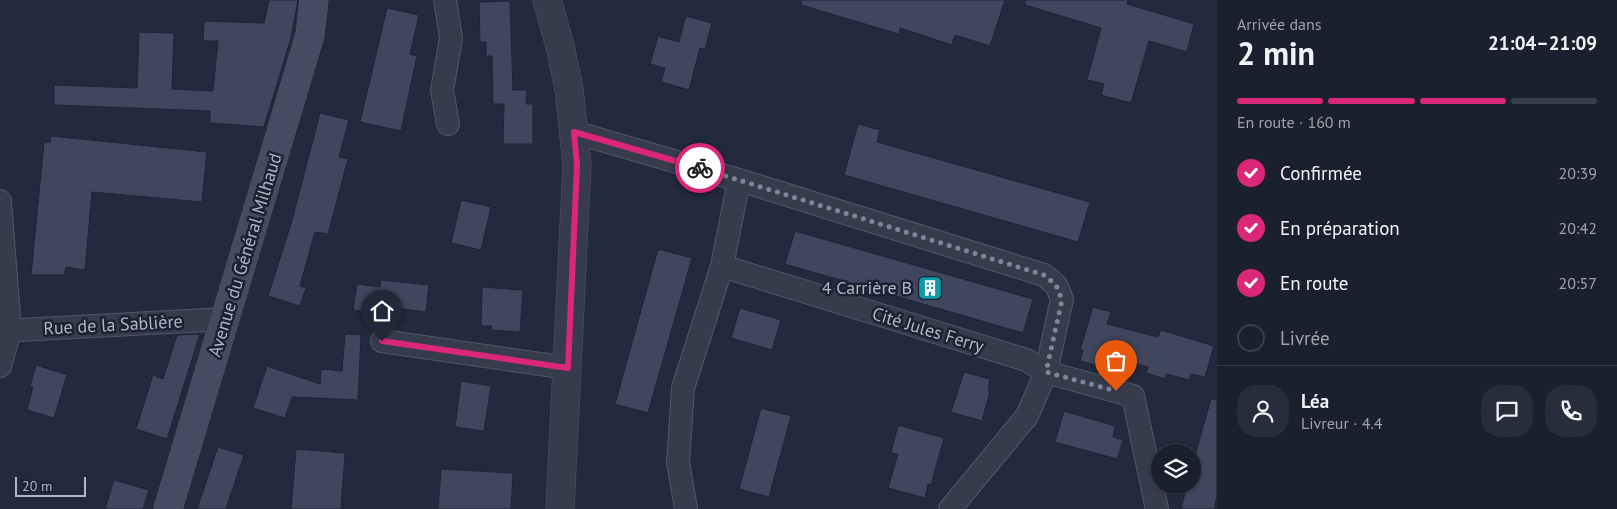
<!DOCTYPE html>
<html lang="fr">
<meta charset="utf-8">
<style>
body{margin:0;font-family:"PT Sans",sans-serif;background:#272d3a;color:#f1f3f6;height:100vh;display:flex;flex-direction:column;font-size:19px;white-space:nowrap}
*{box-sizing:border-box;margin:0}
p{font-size:16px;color:#9fa3aa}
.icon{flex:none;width:28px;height:28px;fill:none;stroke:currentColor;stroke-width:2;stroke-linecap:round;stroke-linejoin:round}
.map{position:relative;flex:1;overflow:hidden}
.drawer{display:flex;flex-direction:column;background:#1a202e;width:400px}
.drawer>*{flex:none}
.buttons{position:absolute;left:1151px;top:444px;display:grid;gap:10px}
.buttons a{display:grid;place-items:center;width:50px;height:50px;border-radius:50%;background:#1a202e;box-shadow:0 1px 4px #0004,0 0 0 1px #383e4a;font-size:25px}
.scale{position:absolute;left:15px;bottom:12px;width:71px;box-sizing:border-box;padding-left:5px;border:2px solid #b2b7c8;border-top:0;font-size:14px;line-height:18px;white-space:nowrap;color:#b2b7c8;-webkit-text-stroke:4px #1c2232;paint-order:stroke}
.pin{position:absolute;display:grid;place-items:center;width:42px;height:42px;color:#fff;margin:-51px -21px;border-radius:50% 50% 50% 0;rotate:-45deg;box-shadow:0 0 5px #0007}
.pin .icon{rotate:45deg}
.courier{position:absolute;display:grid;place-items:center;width:50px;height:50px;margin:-25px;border:4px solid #db2777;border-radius:50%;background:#fff;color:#222;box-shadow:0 1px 6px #0007}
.overview em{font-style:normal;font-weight:800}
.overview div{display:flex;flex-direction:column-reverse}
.overview{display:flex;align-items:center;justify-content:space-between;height:85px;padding:0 20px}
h1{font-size:32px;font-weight:800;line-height:38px}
.bar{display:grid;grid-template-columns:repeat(4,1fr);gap:8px 5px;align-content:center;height:60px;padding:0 20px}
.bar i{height:6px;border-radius:4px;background:#383e4a}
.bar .on{background:#db2777}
.bar p{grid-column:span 4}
.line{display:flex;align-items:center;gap:12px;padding:0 20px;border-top:1px solid #383e4a}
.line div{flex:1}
.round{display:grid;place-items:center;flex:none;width:52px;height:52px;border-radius:20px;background:#272d3a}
ol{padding:0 20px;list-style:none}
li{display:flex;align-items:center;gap:15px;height:55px}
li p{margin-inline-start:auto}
li .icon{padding:5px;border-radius:50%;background:#db2777;color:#fff;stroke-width:4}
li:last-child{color:#9fa3aa}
li i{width:28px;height:28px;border:2px solid #383e4a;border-radius:50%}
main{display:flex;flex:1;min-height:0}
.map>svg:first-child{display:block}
.building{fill:#3f465d;stroke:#1e2434}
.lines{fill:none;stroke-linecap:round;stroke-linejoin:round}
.minor-casing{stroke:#525768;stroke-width:24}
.tertiary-casing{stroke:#525768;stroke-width:29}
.secondary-casing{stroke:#525768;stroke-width:29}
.minor{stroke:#373c4d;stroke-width:22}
.tertiary{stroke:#373c4d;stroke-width:28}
.secondary{stroke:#454b60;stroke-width:28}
.done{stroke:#808697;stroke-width:5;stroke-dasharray:0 9}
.route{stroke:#db2777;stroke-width:6}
.labels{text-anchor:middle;stroke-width:5;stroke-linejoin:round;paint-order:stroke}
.street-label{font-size:18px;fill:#b2b7c8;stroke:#1c2232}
.poi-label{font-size:18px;fill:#b2b7c8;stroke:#1c2232;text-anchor:end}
</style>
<main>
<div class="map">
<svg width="1217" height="509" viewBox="0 0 1217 509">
<rect width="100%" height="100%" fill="#232a3d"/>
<!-- building -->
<g class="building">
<polygon points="269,0 298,0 291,38 264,127 210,123 210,111 54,105 54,85 137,88 139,32 174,33 172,89 213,91 218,41 203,41 204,21 264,23"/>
<polygon points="802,0 1005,0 990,46 955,35 952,45 900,28 899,34 801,5"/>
<polygon points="1025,0 1128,0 1127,4 1194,24 1187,52 1149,41 1131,103 1101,95 1104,84 1087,80 1101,28 1025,5"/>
<polygon points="510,1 513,90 527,90 526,104 533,104 533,144 503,144 504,104 493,104 492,56 486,56 486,42 480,42 479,2"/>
<polygon points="387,8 419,15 410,54 417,56 401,131 360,122"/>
<polygon points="686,16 712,23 705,49 700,48 689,90 661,82 665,68 650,64 658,36 679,42"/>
<polygon points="320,113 349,120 339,157 348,159 328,234 315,232 300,286 306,288 300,306 268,296 291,224"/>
<polygon points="858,124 880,130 877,142 1090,202 1078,242 844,175"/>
<polygon points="51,136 207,152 202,202 92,192 85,270 66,267 64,275 31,275 44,142 50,142"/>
<polygon points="461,200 491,207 481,250 451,243"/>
<polygon points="795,231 1033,299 1023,333 785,264"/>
<polygon points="658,249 692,258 648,413 615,404"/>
<polygon points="381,280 429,285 426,312 379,306 378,314 353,310 357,284 380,287"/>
<polygon points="482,287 523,290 520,332 491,330 492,326 481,326"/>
<polygon points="1093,307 1111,312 1107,324 1158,337 1161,330 1214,346 1205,377 1191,374 1189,380 1166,374 1165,379 1146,373 1148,367 1098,354 1095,365 1080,361 1083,350 1080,350"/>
<polygon points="740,308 781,320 772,350 731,338"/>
<polygon points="200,334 167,439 136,429 153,375 163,379 177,335"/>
<polygon points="345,334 361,335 358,400 292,397 285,418 253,408 267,366 320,384 321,369 342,371"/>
<polygon points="36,365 67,375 54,418 27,410 33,387 30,386"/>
<polygon points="964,372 990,379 988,391 990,391 982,421 951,412"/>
<polygon points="461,381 491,386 484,431 455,427"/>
<polygon points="1211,399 1217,400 1217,496 1214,509 1181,509 1187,485 1192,485 1192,466"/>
<polygon points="761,408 791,416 769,497 739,489"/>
<polygon points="1064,411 1115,426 1113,437 1123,440 1117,459 1055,442"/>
<polygon points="898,425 944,438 931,485 928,484 925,498 888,488 898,454 891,453"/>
<polygon points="218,447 244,455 226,509 197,509"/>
<polygon points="296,449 345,453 341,509 291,509"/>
<polygon points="441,469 513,473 511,509 438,509"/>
<polygon points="114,480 149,490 143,509 105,509"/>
</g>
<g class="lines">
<defs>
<g id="minor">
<polyline points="445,0 451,38 442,90 448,124"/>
<polyline points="574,132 739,180 1044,275 1056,285 1062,299 1046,372 1027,416 950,509"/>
<polyline points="739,180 722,266 1026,360 1046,372 1133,396 1157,509"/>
<polyline points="0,201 10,330 0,366"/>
<polyline points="0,331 226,319"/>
<polyline points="382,341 568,368"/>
<polyline points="686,509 678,462 683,388 722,266"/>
</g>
<polyline id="tertiary" points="547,0 560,46 569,89 577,165 560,509"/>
<polyline id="secondary" points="168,509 310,35 314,0"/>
</defs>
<!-- minor casing -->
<use href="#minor" class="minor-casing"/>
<!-- tertiary casing -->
<use href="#tertiary" class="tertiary-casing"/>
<!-- secondary casing -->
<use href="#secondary" class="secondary-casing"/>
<!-- minor -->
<use href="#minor" class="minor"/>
<!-- tertiary -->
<use href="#tertiary" class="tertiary"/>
<!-- secondary -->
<use href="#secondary" class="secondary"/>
</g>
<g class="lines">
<!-- done -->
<polyline class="done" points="700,168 1044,275 1056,285 1062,300 1046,372 1116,391"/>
<!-- route -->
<polyline class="route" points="382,341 568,368 577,165 574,132 700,168"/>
</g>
<!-- icons -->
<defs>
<symbol id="building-square" viewBox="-11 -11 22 22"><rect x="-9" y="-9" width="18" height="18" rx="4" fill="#0f9aa8" stroke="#1c2232"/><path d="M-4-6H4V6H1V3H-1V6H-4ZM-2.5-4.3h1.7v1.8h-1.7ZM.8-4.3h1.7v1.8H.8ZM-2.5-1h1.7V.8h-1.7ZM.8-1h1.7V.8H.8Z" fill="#fff"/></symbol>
</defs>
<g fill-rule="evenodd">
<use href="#building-square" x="916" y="274" width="28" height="28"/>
</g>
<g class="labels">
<!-- street labels -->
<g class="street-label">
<text transform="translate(245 255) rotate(-73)" y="6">Avenue du Général Milhaud</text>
<text transform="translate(113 325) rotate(-3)" y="6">Rue de la Sablière</text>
<text transform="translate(928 330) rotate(17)" y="6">Cité Jules Ferry</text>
</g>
<!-- poi labels -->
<g class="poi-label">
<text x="912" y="294">4 Carrière B</text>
</g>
</g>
</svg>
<div class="buttons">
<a><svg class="icon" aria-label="layers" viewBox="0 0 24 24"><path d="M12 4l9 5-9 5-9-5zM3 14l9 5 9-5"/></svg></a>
</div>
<div class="scale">20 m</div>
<div class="pin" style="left:1116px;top:391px;background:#ea580c"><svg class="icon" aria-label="bag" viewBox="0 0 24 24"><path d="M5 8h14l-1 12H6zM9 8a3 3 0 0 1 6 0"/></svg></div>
<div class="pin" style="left:382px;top:341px;background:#1f2937"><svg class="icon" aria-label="home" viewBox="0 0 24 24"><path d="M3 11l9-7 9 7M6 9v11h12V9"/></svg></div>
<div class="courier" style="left:700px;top:168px"><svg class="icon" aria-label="bike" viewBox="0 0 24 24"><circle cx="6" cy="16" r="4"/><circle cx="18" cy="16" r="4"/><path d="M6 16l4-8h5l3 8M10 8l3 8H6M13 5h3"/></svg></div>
</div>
<section class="drawer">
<div class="overview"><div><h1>2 min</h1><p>Arrivée dans</p></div><em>21:04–21:09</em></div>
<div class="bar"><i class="on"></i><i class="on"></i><i class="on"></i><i></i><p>En route · 160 m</p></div>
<ol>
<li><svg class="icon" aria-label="check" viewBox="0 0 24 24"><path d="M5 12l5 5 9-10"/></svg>Confirmée<p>20:39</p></li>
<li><svg class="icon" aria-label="check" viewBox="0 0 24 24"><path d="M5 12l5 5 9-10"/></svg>En préparation<p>20:42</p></li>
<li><svg class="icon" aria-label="check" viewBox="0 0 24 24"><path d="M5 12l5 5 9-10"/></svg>En route<p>20:57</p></li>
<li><i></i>Livrée</li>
</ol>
<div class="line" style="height:90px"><a class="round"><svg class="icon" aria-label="person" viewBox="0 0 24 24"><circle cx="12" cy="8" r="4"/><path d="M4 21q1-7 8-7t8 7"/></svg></a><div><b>Léa</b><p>Livreur · 4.4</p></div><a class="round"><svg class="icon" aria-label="chat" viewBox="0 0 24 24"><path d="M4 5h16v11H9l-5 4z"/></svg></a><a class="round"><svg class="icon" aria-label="phone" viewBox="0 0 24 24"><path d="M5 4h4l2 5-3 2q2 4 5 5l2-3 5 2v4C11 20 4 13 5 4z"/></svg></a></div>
</section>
</main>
